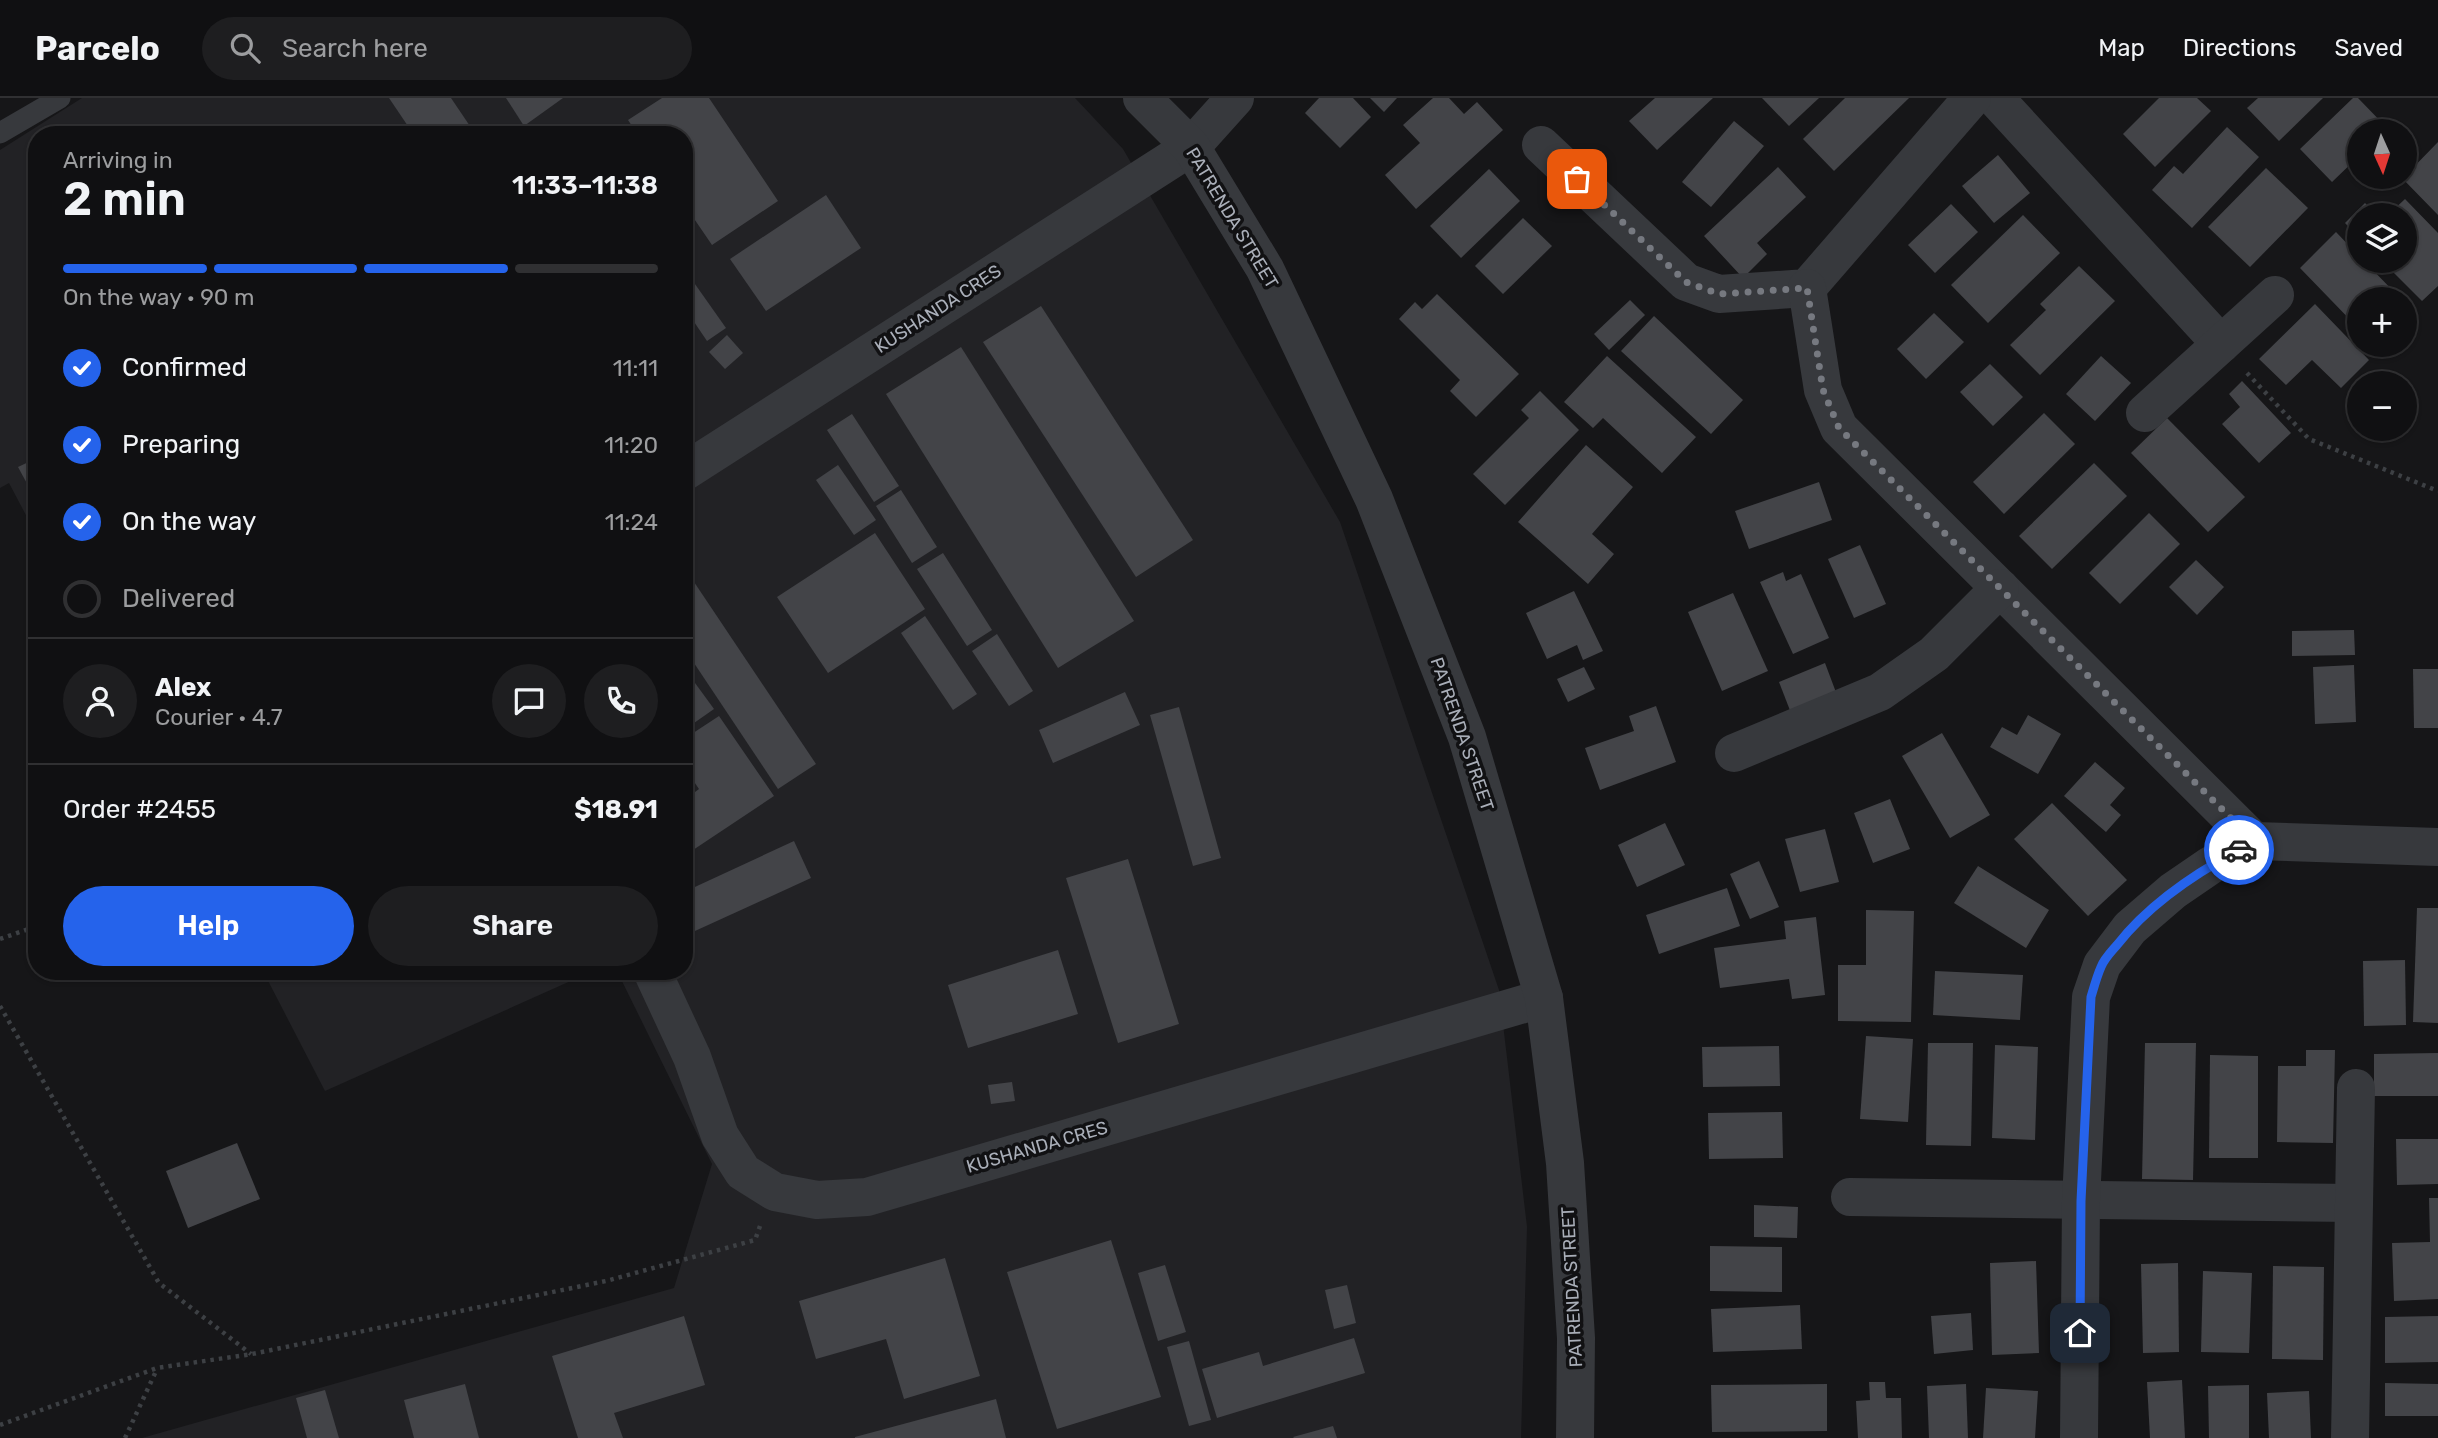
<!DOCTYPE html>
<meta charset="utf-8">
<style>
body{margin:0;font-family:Rubik,sans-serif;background:#1e1e20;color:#f1f3f6;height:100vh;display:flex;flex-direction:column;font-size:26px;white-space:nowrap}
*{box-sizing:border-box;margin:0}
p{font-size:23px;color:#9c9d9f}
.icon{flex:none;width:38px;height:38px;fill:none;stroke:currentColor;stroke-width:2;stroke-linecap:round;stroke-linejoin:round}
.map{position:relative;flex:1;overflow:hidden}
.sheet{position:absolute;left:28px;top:28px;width:665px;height:854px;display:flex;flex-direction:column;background:#101012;border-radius:28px;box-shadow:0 2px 5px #0004,0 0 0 2px #303032}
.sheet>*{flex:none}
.needle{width:46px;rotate:177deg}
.controls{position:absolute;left:2347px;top:21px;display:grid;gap:14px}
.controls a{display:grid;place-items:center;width:70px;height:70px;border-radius:50%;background:#101012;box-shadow:0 2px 5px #0004,0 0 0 2px #303032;font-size:35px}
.pin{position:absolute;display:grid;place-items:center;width:60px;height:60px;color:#fff;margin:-30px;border-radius:14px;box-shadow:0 4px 10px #0006}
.courier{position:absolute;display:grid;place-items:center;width:70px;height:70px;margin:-35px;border:5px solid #2563eb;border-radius:50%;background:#fff;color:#222;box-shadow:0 2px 9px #0007}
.head em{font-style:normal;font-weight:600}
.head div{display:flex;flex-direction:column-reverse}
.head{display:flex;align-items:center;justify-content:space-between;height:119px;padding:0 35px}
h1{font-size:46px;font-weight:600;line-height:52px}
.bar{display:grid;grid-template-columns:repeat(4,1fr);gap:10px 7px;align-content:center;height:84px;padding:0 35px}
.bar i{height:9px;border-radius:5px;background:#303032}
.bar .on{background:#2563eb}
.bar p{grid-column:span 4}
.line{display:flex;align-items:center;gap:18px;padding:0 35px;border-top:2px solid #303032}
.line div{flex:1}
.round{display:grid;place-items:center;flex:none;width:74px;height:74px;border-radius:37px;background:#1e1e20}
ol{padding:0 35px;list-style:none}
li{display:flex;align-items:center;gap:21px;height:77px}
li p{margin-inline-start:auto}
li .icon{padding:7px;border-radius:50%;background:#2563eb;color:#fff;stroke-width:4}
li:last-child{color:#9c9d9f}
li i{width:38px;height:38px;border:4px solid #303032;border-radius:50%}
.action{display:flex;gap:14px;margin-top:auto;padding:14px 35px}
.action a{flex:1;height:80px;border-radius:42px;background:#2563eb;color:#fff;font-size:28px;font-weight:600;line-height:80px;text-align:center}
.action a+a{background:#1e1e20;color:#f1f3f6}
header{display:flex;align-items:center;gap:42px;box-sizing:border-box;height:98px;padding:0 35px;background:#101012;border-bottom:2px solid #303032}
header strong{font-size:33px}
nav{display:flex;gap:38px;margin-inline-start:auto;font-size:24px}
.search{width:490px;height:63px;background:#1e1e20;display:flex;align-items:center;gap:18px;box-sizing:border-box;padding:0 24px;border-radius:38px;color:#9c9d9f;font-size:26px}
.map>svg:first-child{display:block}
.built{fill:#222225}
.building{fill:#434448}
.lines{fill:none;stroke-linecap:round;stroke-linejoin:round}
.path{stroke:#3d4044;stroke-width:4.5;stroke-dasharray:3.5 5;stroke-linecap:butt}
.service{stroke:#37393d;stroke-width:21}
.minor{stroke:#37393d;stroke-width:38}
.tertiary{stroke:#37393d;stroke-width:38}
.done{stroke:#767980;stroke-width:7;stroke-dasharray:0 12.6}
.route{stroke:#2563eb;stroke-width:9}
.labels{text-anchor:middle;stroke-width:7;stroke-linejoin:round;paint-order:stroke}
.street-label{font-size:18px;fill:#a9aeb8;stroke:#111113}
</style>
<header>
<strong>Parcelo</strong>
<div class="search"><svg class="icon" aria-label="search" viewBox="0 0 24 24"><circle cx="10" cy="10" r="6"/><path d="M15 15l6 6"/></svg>Search here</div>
<nav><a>Map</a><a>Directions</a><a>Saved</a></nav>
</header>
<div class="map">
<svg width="2438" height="1340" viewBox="0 0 2438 1340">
<rect width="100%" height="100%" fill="#161618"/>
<!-- built -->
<g class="built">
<polygon points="82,0 1075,0 1123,51 1340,424 1499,892 1527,1129 1521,1340 142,1340 674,1190 712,1066 617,873 684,873 684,37 37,37 37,438 9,385 0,390 0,52"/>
<polygon points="263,873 593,873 325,993"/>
</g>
<!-- building -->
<g class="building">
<polygon points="389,0 451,0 476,37 414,37"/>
<polygon points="506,0 563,0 524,28"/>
<polygon points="662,0 709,0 778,103 712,147 684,106 684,37 638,37 628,22"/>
<polygon points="1319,0 1353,0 1371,19 1340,50 1305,15"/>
<polygon points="1370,0 1397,0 1384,14"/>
<polygon points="1433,0 1449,0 1464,16 1477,4 1503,32 1416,111 1385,77 1420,45 1403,27"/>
<polygon points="1655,0 1713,0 1657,52 1629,23"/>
<polygon points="1762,0 1819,0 1789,28"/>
<polygon points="1845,0 1909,0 1834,73 1803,41"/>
<polygon points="2159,0 2197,0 2211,13 2155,69 2123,36"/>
<polygon points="2258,0 2323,0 2279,43 2247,10"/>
<polygon points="2353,0 2358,0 2388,31 2385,33 2359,33 2359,58 2332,84 2300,51"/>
<polygon points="1734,23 1764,48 1711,109 1682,84"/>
<polygon points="2227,29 2259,59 2192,130 2152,92 2174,68 2183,76"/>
<polygon points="2438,44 2438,117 2401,79 2404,79"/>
<polygon points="1998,57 2030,95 1994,125 1962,88"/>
<polygon points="1778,69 1806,99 1757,145 1767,156 1743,180 1704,138"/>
<polygon points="2266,70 2308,110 2250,169 2208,129"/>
<polygon points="1489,71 1520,103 1461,160 1430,128"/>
<polygon points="826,97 861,150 766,213 730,161"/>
<polygon points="2405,101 2438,135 2438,188 2422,203 2382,163 2404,163 2404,117 2388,117"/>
<polygon points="2365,105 2377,117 2359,117 2359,139 2345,125"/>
<polygon points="1951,106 1978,134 1935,175 1908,147"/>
<polygon points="2023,117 2060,155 1988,225 1951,187"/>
<polygon points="1523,120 1552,148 1503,196 1475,168"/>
<polygon points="2336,134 2359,158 2359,163 2364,163 2401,201 2359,201 2359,231 2300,170"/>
<polygon points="2079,168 2115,203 2040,277 2010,247 2046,212 2040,206"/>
<polygon points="690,179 726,230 707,243 684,209 684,184"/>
<polygon points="1437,196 1519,276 1476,319 1450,293 1460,282 1399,221 1415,204 1422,211"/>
<polygon points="1630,202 1645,217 1609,252 1594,236"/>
<polygon points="2404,205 2414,214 2404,223"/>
<polygon points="2315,206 2369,262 2341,290 2312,262 2286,287 2259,261"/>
<polygon points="1041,208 1193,442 1136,479 983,244"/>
<polygon points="1934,215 1964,244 1926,281 1897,251"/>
<polygon points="1654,218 1743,302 1711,336 1621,253"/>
<polygon points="727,237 743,255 725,271 709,254"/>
<polygon points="961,249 1134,523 1058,570 886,296"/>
<polygon points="1607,258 1696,339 1662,375 1603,320 1593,330 1564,304"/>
<polygon points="2101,258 2131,285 2095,323 2066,296"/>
<polygon points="1990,266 2023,299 1993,328 1960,294"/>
<polygon points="2242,283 2291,335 2259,365 2222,326 2240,309 2229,296"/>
<polygon points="1540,293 1579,332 1505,407 1473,376 1529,320 1521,312"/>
<polygon points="2044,315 2075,346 2004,416 1973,384"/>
<polygon points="852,316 899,388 874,404 827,332"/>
<polygon points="2167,320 2245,399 2208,434 2131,355"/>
<polygon points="1586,347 1633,389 1592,436 1614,456 1588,486 1518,424"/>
<polygon points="37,360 37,404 18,369"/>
<polygon points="2094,365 2127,398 2052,471 2019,438"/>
<polygon points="838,367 876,422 854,437 816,382"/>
<polygon points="1819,384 1832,422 1749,451 1735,413"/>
<polygon points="901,392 937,449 912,465 876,408"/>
<polygon points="2149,415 2180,446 2120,506 2089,475"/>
<polygon points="875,435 925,511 828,575 777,499"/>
<polygon points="1860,447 1886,506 1854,520 1828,461"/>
<polygon points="943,455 992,532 967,548 917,471"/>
<polygon points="2196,462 2224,489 2197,517 2169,489"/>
<polygon points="684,469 816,666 778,691 684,550"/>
<polygon points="1783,474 1786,483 1801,476 1829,540 1793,556 1760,484"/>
<polygon points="1574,493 1603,553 1583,562 1577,547 1547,561 1526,515"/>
<polygon points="1733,495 1768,573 1722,593 1688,514"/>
<polygon points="925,518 977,596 953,612 901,535"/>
<polygon points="2354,532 2355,557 2292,558 2292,533"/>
<polygon points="997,536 1033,593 1009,608 972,553"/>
<polygon points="1825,565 1837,597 1791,615 1779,584"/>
<polygon points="2354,567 2356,624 2315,626 2313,569"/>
<polygon points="1584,569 1595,591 1568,604 1557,581"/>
<polygon points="2413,571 2438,571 2438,630 2414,630"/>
<polygon points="687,574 714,611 684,632 684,576"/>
<polygon points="1125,594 1140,627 1053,665 1039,632"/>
<polygon points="1656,608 1676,664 1600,692 1585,650 1634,633 1629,618"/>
<polygon points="1179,609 1221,760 1193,768 1150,617"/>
<polygon points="2028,617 2061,636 2038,676 1990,649 2002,629 2017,637"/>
<polygon points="719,618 774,698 684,758 684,679 695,694 699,691 684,669 684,641"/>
<polygon points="1942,635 1990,717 1950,740 1902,658"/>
<polygon points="2095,664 2125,690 2110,707 2121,717 2106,734 2064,698"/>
<polygon points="1890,701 1910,751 1873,765 1854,715"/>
<polygon points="2052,705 2127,782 2088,818 2014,741"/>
<polygon points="1665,725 1685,767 1637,789 1618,747"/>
<polygon points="1825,731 1839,784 1800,794 1785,741"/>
<polygon points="794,743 811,780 684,838 684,794"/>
<polygon points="1128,761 1179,926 1118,945 1066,780"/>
<polygon points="1759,763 1779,809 1750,821 1730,776"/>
<polygon points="1978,768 2049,812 2026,850 1954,805"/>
<polygon points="1727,790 1740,828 1659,856 1646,817"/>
<polygon points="2417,810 2438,810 2438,925 2413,924"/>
<polygon points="1866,812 1914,813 1911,924 1838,923 1838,867 1866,867"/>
<polygon points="1816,819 1825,897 1792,901 1789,881 1720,890 1714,850 1786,841 1784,823"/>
<polygon points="1058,852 1078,916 968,950 948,887"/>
<polygon points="2405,862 2406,927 2364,928 2363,863"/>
<polygon points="1935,873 2023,877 2020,922 1933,917"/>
<polygon points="1866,938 1913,941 1908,1024 1860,1021"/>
<polygon points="1928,945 1973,945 1971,1048 1926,1047"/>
<polygon points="2145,945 2196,945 2193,1082 2142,1081"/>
<polygon points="1995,947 2038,949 2035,1042 1992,1040"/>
<polygon points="1779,948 1780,988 1703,989 1702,949"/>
<polygon points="2306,952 2335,952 2333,1045 2277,1044 2278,968 2306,968"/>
<polygon points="2438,955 2438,998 2374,998 2374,956"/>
<polygon points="2210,957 2258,958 2258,1060 2209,1060"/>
<polygon points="1012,984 1015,1003 991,1006 988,987"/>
<polygon points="1782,1014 1783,1060 1709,1061 1708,1015"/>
<polygon points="2396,1041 2438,1041 2438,1086 2397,1087"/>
<polygon points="237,1045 260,1101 188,1130 166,1073"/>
<polygon points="2429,1100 2438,1100 2438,1201 2394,1203 2392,1145 2430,1144"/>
<polygon points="1754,1107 1798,1109 1797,1140 1754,1139"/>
<polygon points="1111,1142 1161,1299 1057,1331 1007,1174"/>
<polygon points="1710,1148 1782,1149 1782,1194 1710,1193"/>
<polygon points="945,1160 980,1278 904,1301 886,1241 816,1261 799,1203"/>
<polygon points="2036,1163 2039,1255 1992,1257 1990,1165"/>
<polygon points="2178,1165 2179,1254 2143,1255 2141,1166"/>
<polygon points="1165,1167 1186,1234 1158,1243 1138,1175"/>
<polygon points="2273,1168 2324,1169 2323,1262 2272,1261"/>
<polygon points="2203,1173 2252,1175 2249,1255 2201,1254"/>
<polygon points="1347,1187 1356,1225 1334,1231 1325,1192"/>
<polygon points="1800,1207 1802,1251 1713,1254 1711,1211"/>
<polygon points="1971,1215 1973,1252 1934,1256 1931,1218"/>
<polygon points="684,1218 705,1287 614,1315 623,1340 578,1340 552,1258"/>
<polygon points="2438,1218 2438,1264 2385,1265 2385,1219"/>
<polygon points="1354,1240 1365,1275 1217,1320 1202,1271 1259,1254 1263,1268"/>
<polygon points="1189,1243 1211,1322 1189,1328 1167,1249"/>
<polygon points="2182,1282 2185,1340 2150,1340 2147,1284"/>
<polygon points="1869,1284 1885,1284 1886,1300 1901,1300 1902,1340 1858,1340 1856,1303 1870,1302"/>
<polygon points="2385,1285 2438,1286 2438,1318 2385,1318"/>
<polygon points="465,1286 479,1340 414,1340 404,1302"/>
<polygon points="1827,1286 1827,1333 1712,1334 1711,1287"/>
<polygon points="1966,1286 1968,1340 1929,1340 1927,1288"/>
<polygon points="2249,1287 2249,1340 2209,1340 2208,1288"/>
<polygon points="1986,1290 2038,1293 2035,1340 1983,1340"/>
<polygon points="325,1292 339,1340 307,1340 296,1300"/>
<polygon points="2309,1293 2311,1340 2269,1340 2267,1295"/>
<polygon points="996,1301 1006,1340 855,1340 855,1339"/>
<polygon points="1333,1328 1337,1340 1294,1340 1293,1339"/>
</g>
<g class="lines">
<!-- path -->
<g class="path">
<polyline points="2247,275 2309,341 2438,393"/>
<polyline points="0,841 37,828"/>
<polyline points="0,908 159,1185 251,1256"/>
<polyline points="0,1327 157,1270 252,1256 606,1183 755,1142 760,1128"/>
<polyline points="125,1340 157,1271"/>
</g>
<!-- service -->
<polyline class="service" points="0,35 60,0"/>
<!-- minor -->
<g class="minor">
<polyline points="1995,0 2221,246"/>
<polyline points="1541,47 1686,184 1719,196 1807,190 1972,0"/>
<polyline points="1807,190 1823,292 1839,330 2254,743"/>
<polyline points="2145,315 2275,197"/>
<polyline points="684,374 1191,49 1235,0"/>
<polyline points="1734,655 1880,594 1934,556 2000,490"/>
<polyline points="652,873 692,959 720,1038 743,1074 775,1094 817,1102 867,1099 1544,900"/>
<polyline points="1850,1099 2353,1105"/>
<polyline points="2079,1340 2081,1103 2091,899 2102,867 2130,830 2173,793 2211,767 2254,743 2438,749"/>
<polyline points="2350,1340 2356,990"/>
</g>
<!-- tertiary -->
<polyline class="tertiary" points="1142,0 1191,49 1265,171 1374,401 1467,639 1544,900 1565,1065 1576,1240 1575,1340"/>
</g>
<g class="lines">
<!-- done -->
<polyline class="done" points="1577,81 1686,184 1719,196 1807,190 1823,292 1839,330 2254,743 2239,752"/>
<!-- route -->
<path class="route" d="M2080,1235L2081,1103L2091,899C2094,889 2097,878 2101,869C2104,861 2111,854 2117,847C2149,806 2194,776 2239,752"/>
</g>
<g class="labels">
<!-- street labels -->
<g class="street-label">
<text transform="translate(1232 120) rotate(59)" y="6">PATRENDA STREET</text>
<text transform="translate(938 211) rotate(-33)" y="6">KUSHANDA CRES</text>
<text transform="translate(1462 636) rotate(71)" y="6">PATRENDA STREET</text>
<text transform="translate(1037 1049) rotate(-16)" y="6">KUSHANDA CRES</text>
<text transform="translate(1572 1189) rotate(-93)" y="6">PATRENDA STREET</text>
</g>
</g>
</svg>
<div class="controls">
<a><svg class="needle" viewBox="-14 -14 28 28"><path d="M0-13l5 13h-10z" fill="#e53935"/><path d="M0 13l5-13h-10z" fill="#9c9d9f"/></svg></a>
<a><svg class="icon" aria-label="layers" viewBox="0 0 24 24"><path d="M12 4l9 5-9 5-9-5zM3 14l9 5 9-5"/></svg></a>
<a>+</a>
<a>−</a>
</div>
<div class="pin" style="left:1577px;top:81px;background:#ea580c"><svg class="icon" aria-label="bag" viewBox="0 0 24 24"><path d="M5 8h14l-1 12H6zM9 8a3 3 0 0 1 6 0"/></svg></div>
<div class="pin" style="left:2080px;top:1235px;background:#1f2937"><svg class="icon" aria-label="home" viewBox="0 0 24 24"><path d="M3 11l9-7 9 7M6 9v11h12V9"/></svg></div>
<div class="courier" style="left:2239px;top:752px"><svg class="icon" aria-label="car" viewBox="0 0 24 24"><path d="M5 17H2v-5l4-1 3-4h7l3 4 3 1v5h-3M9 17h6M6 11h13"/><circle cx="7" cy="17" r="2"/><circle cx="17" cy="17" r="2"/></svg></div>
<section class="sheet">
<div class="head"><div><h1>2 min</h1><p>Arriving in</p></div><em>11:33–11:38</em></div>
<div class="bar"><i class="on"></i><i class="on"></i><i class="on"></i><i></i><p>On the way · 90 m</p></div>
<ol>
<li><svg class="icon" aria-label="check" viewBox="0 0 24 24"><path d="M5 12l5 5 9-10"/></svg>Confirmed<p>11:11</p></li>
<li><svg class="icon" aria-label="check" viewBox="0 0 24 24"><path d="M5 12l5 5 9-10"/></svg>Preparing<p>11:20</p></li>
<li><svg class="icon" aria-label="check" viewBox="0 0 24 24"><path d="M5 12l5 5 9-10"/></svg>On the way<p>11:24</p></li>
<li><i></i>Delivered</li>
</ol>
<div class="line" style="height:126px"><a class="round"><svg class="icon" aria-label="person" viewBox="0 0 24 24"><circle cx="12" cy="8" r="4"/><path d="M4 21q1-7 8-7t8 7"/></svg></a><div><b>Alex</b><p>Courier · 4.7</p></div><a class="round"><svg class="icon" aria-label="chat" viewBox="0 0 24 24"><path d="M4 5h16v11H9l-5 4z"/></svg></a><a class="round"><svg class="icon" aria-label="phone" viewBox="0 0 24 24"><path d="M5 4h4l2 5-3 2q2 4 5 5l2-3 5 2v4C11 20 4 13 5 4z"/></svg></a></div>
<div class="line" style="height:91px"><div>Order #2455</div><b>$18.91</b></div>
<div class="action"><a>Help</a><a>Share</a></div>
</section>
</div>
